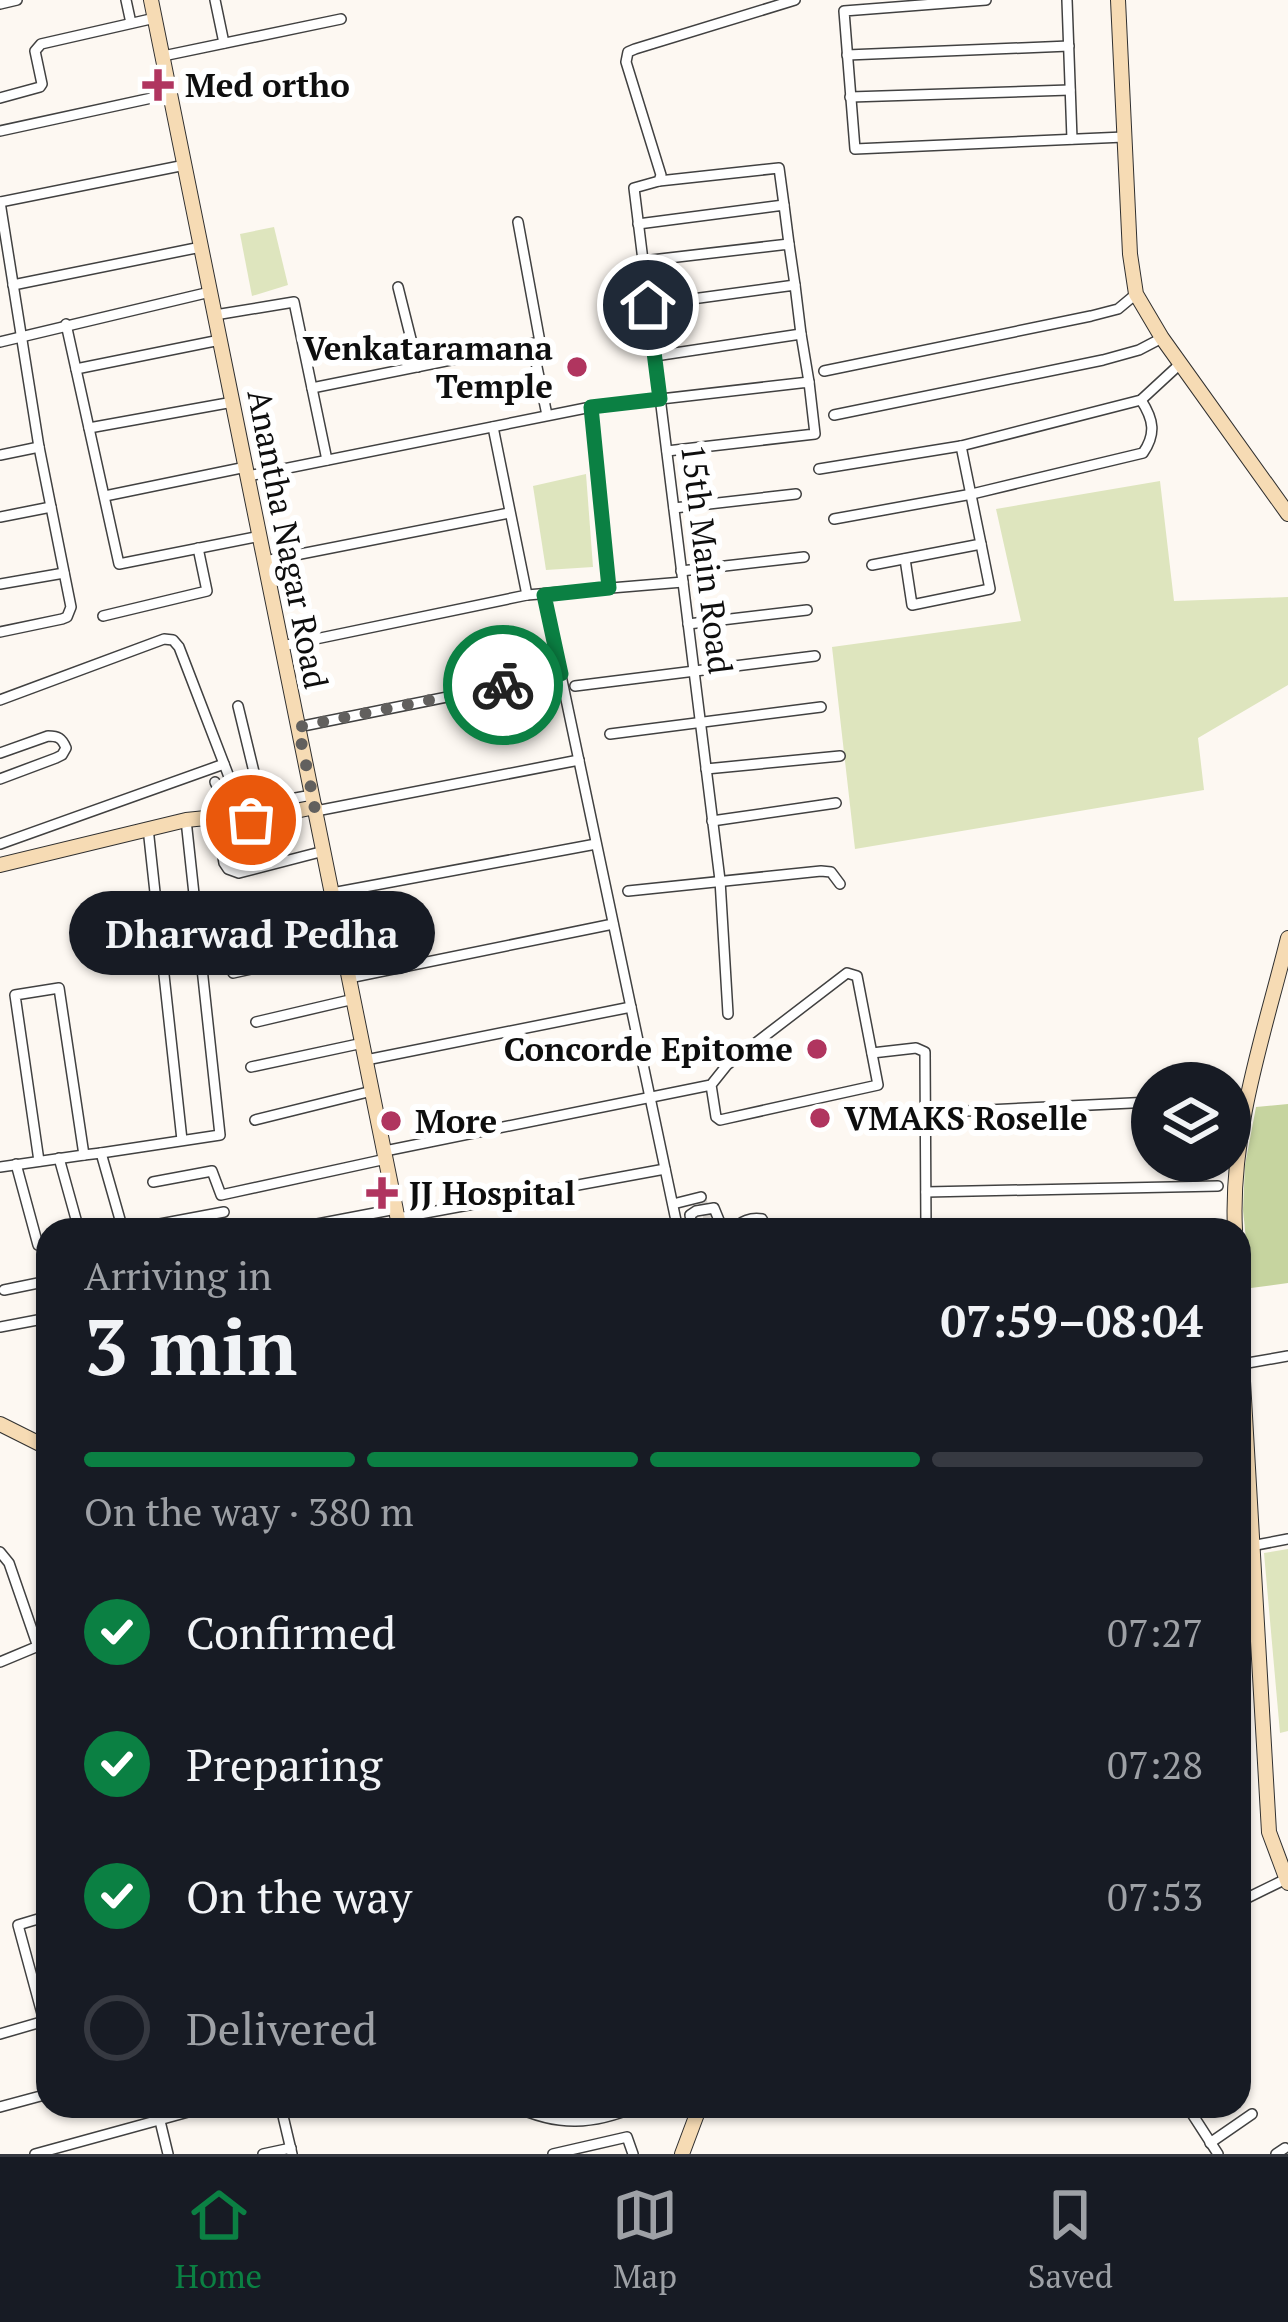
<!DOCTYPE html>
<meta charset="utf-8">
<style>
body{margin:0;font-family:"PT Serif",serif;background:#20242c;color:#f1f3f6;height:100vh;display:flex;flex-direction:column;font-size:45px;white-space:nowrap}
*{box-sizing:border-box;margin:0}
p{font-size:39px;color:#9ea1a6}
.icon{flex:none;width:66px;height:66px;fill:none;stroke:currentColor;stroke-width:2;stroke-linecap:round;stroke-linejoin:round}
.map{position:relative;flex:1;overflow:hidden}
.panel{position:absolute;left:36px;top:1218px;width:1215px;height:900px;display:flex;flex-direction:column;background:#171b24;border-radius:36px;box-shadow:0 3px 9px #0004}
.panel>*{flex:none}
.controls{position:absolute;left:1131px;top:1062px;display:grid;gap:24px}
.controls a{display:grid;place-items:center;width:120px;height:120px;border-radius:50%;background:#171b24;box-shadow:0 3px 9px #0004;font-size:60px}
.pin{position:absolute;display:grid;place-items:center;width:102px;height:102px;color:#fff;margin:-51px;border:6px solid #fff;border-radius:50%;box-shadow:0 3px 12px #0007}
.courier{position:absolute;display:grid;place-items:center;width:120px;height:120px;margin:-60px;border:9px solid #0b8043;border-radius:50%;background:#fff;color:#222;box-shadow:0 3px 15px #0007}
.bubble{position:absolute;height:84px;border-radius:42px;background:#171b24;box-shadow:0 3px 9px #0004;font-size:39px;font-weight:600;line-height:84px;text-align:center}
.summary em{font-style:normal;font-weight:600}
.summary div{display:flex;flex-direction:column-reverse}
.summary{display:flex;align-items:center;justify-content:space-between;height:204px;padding:0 48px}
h1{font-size:78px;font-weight:600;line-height:90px}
.bar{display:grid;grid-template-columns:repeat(4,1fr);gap:18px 12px;align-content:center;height:144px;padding:0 48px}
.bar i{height:15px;border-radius:9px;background:#363941}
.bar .on{background:#0b8043}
.bar p{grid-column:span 4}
ol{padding:0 48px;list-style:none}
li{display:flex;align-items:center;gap:36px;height:132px}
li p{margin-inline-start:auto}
li .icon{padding:12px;border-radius:50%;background:#0b8043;color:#fff;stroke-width:4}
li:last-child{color:#9ea1a6}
li i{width:66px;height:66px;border:6px solid #363941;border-radius:50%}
.tabs{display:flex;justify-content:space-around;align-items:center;height:168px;border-top:3px solid #363941;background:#171b24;font-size:33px;color:#9ea1a6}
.tabs a{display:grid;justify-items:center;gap:6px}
.tabs .on{color:#0b8043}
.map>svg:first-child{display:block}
.green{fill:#dee5be}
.forest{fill:#c6d49f}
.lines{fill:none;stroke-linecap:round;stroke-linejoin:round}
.street-tunnel{stroke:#d9d5d0;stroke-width:9;stroke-dasharray:9 4.5;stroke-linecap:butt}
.street-casing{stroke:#414141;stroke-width:12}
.secondary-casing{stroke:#303030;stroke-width:16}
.street{stroke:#fff;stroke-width:9}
.secondary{stroke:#f6dbb4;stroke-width:14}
.done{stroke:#62605e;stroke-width:12;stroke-dasharray:0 21.6}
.route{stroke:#0b8043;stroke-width:15}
.poi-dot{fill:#b0355f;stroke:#fff;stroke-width:4.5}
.labels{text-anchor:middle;stroke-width:12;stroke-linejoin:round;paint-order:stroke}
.poi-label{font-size:33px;font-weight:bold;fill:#0e0e0e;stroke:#fff;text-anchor:start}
.street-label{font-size:33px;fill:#0e0e0e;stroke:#fff}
</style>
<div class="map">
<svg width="1288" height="2154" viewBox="0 0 1288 2154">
<rect width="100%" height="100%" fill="#fdf8f2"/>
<!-- green -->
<g class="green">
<polygon points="274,227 288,285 252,296 240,234"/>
<polygon points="586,474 593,567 546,570 533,486"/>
<polygon points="1160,481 1174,601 1288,597 1288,685 1198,738 1204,790 855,849 832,647 1021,621 996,509"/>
<polygon points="1288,1549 1288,1731 1280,1733 1264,1553"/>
</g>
<!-- forest -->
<polygon class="forest" points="1288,1104 1288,1283 1251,1288 1243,1210 1245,1165 1256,1107"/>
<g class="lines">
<!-- street-tunnel -->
<polyline class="street-tunnel" points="701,1197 712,1230"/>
<defs>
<g id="street">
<polyline points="126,0 131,23"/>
<polyline points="215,0 224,43"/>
<polyline points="986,0 844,11 855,149 1124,137"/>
<polyline points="1067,0 1072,139"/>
<polyline points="0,4 17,0"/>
<polyline points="847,55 1069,46"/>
<polyline points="163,56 341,19"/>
<polyline points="850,97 1070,90"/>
<polyline points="0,98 40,87 42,84 35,51 41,44 155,18"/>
<polyline points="0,131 170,94"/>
<polyline points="659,181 779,168 784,205"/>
<polyline points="0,202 39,447 71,607 67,617 62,619 0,632"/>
<polyline points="0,202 185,165"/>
<polyline points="638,224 784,205 789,244"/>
<polyline points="643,261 789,244 795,285"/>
<polyline points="13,285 201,247"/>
<polyline points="398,287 418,367"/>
<polyline points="648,305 795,285 801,334"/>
<polyline points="215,315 294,302 327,460"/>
<polyline points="66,324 119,564 260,536"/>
<polyline points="0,342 210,292"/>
<polyline points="533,348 547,415"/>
<polyline points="655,356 801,334 809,382"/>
<polyline points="76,369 220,340"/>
<polyline points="824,371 1091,316 1118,309 1136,294"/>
<polyline points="312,388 540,342 518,222"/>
<polyline points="591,407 609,588"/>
<polyline points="834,415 1103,360 1139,350 1162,338"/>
<polyline points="493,427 527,595"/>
<polyline points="89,428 233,402"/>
<polyline points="0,455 39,447"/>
<polyline points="819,469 961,446 1141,400 1180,364"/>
<polyline points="248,476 591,407 809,382 815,434 667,451"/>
<polyline points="105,496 246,467"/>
<polyline points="674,508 796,494"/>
<polyline points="0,517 51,507"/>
<path d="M834,519L972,494L1143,453C1156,434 1154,420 1141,400"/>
<polyline points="905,559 912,605 990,589 981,544"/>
<polyline points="265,561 509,513"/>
<polyline points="872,565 981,544 961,446"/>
<polyline points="681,571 804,557"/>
<polyline points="0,584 64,573"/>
<polyline points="544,595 678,1230"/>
<polyline points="103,616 207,591 198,548"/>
<polyline points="688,624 807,610"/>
<polyline points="282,646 527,595 683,582"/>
<polyline points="575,686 815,656"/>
<polyline points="0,700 164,639 173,640 179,647 241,808 312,795"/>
<polyline points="238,706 262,805"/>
<polyline points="298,727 561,674"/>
<polyline points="610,734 821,707"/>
<path d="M0,753L48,736C58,736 62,738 66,748L62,755L56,758L0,779"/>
<polyline points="706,769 840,756"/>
<polyline points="215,782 227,806 241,808 242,810"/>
<polyline points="316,811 579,760"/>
<polyline points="216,817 224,863 228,869 239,873 324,851"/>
<polyline points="712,821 836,803"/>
<polyline points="148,828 182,1140"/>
<polyline points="0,844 224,764"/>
<polyline points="628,891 821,871 831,872 840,884"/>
<polyline points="332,893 596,844"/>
<polyline points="226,925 333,900"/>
<polyline points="233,973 343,948"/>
<polyline points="349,978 613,924"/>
<polyline points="728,1014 720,880 634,188 659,181 661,175 626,62 628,52 635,49 795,0"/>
<polyline points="256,1022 354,999"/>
<polyline points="872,1053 916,1048 925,1052 926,1230"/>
<polyline points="366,1060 631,1007"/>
<polyline points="251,1067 363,1043"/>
<polyline points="1230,1098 1247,1097"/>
<polyline points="926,1113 1152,1102"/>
<polyline points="255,1120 372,1091"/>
<polyline points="385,1151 711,1085 727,1065 847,973 857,976 878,1085 720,1120 716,1117 711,1085"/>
<polyline points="101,1153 220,1135 186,820"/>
<polyline points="59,1158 79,1230"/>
<polyline points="39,1161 15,995 59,988 84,1155 101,1153 123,1230"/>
<polyline points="16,1164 38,1245"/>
<polyline points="0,1167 84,1155"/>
<polyline points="153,1182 212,1171 221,1195 386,1159"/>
<polyline points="926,1192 1218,1186"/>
<polyline points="673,1204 701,1197"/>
<polyline points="398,1218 665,1169"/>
<polyline points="160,1224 224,1212"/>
<polyline points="286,1230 396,1209"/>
<polyline points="693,1230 690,1215 696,1211 714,1208 723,1230"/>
<path d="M735,1230C739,1221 752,1217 762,1219L768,1230"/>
<polyline points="4,1290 48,1281"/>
<polyline points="0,1327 48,1318"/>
<polyline points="1242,1364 1288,1356"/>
<polyline points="1251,1546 1288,1539"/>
<polyline points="0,1552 9,1563 38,1647"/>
<polyline points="0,1662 48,1642"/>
<polyline points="1239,1902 1286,1879"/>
<polyline points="44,2021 18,1925 48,1916"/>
<polyline points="0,2034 48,2020"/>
<path d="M514,2106C558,2127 593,2125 638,2106"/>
<polyline points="1187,2106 1218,2154"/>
<polyline points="0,2107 48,2094"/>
<polyline points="283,2116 292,2154"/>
<polyline points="160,2121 168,2154"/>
<polyline points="1210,2143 1252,2114"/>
<polyline points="35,2154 210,2106"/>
<polyline points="263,2154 291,2148"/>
<polyline points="553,2154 627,2137 633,2154"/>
<polyline points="1276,2154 1285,2148"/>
</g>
<g id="secondary">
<polyline points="151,0 400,1230"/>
<polyline points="1118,0 1130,254 1136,294 1162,338 1288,514"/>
<polyline points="0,865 186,820 216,817 242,822 315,807"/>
<path d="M1235,1230C1230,1131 1264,1034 1288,938"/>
<polyline points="1239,1312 1269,1832 1288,1883"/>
<polyline points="0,1424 48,1448"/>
<polyline points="682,2154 700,2106"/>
</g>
</defs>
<!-- street casing -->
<use href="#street" class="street-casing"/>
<!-- secondary casing -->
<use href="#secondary" class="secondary-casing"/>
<!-- street -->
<use href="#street" class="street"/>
<!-- secondary -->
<use href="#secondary" class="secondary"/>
</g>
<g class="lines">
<!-- done -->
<polyline class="done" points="251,820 315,807 298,727 503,685"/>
<!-- route -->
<polyline class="route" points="503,685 561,674 544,595 609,588 591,407 660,399 648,305"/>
</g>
<!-- markers -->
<g class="poi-dot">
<path d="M152 67h12v12h12v12h-12v12h-12v-12h-12v-12h12z"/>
<circle cx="577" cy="367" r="12"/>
<circle cx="817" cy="1049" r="12"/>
<circle cx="820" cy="1118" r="12"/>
<circle cx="391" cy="1121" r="12"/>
<path d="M376 1175h12v12h12v12h-12v12h-12v-12h-12v-12h12z"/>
</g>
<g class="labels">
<!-- poi labels -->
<g class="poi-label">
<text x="185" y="97">Med ortho</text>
<text x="553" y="360" text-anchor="end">Venkataramana<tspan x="553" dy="38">Temple</tspan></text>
<text x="793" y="1061" text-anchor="end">Concorde Epitome</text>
<text x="844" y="1130">VMAKS Roselle</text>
<text x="415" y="1133">More</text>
<text x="409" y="1205">JJ Hospital</text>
</g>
<!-- street labels -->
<g class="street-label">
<text transform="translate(288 539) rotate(79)" y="12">Anantha Nagar Road</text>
<text transform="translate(707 559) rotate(83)" y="12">15th Main Road</text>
</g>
</g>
</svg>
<div class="controls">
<a><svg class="icon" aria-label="layers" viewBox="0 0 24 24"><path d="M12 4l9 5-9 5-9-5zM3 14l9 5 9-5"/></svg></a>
</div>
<div class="pin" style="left:251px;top:820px;background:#ea580c"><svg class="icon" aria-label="bag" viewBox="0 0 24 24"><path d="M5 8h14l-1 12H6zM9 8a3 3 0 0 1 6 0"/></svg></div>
<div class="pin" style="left:648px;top:305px;background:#1f2937"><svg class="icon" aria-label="home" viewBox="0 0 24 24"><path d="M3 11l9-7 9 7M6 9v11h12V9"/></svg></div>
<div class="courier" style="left:503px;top:685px"><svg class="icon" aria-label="bike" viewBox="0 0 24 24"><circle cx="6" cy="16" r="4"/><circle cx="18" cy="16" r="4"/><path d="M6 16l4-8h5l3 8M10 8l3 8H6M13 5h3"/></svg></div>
<div class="bubble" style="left:69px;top:891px;width:366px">Dharwad Pedha</div>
<section class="panel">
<div class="summary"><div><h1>3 min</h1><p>Arriving in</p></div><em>07:59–08:04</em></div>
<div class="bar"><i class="on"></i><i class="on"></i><i class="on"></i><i></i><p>On the way · 380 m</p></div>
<ol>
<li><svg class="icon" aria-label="check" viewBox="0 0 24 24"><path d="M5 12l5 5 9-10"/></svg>Confirmed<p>07:27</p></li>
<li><svg class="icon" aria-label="check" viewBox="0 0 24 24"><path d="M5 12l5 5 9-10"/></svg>Preparing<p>07:28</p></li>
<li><svg class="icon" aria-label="check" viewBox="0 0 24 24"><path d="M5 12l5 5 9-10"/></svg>On the way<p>07:53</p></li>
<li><i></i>Delivered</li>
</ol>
</section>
</div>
<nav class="tabs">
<a class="on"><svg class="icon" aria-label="home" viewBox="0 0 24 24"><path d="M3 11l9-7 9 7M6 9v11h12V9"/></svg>Home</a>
<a><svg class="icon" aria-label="map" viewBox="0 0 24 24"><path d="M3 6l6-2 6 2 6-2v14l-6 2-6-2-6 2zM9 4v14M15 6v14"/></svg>Map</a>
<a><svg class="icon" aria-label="saved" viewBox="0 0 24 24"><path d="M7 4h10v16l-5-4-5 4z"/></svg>Saved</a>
</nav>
